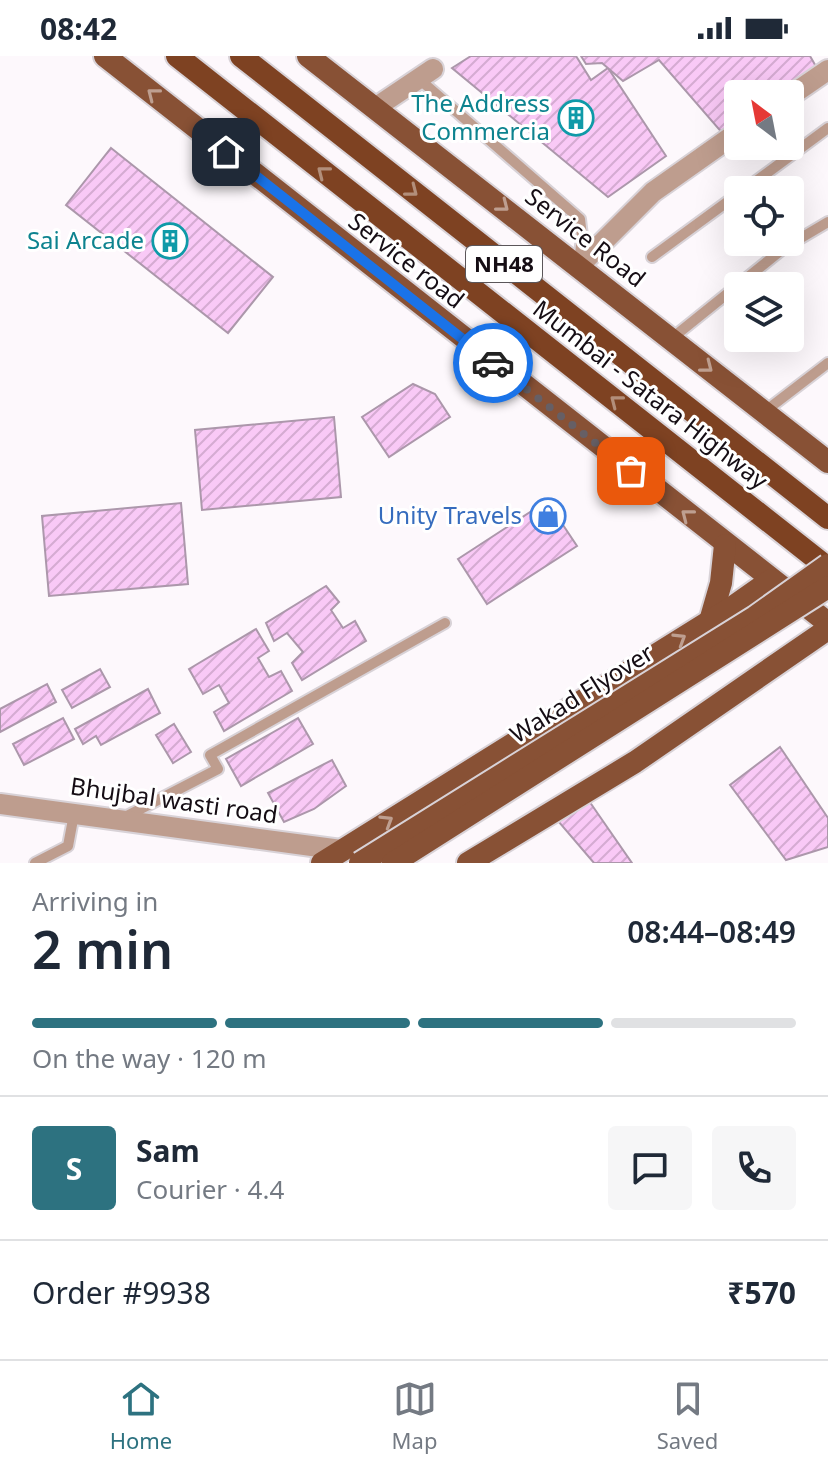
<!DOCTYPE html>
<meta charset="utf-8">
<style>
body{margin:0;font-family:"Noto Sans",sans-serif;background:#f6f6f7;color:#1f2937;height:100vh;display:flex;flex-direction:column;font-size:30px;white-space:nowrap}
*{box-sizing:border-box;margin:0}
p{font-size:26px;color:#747a83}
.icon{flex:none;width:44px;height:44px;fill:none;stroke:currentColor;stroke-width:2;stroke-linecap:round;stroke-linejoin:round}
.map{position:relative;height:807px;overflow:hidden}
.side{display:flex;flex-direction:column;background:#fff;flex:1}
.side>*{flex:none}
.needle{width:52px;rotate:328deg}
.tools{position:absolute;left:724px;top:24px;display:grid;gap:16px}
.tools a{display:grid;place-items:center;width:80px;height:80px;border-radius:8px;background:#fff;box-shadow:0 8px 32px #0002;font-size:40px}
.pin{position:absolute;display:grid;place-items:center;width:68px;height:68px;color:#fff;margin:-34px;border-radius:16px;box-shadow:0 4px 12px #0006}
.courier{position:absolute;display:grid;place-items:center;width:80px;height:80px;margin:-40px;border:6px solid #1a73e8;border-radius:50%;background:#fff;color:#222;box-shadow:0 2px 10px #0007}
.headline em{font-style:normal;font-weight:600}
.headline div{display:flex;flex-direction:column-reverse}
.headline{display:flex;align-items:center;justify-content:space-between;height:136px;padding:0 32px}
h1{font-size:52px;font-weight:600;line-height:60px}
.bar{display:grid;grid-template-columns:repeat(4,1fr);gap:12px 8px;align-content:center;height:96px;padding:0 32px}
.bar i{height:10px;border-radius:6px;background:#e0e1e3}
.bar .current{background:#2d7280}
.bar p{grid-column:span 4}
.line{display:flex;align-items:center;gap:20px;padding:0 32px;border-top:2px solid #e0e1e3}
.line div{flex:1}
.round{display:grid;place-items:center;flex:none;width:84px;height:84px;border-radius:8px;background:#f6f6f7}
.status{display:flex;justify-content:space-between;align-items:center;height:56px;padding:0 40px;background:#fff;direction:ltr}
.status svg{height:22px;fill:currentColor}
.tab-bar{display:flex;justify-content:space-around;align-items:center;height:112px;border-top:2px solid #e0e1e3;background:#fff;font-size:22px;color:#747a83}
.tab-bar a{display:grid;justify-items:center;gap:4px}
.tab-bar .current{color:#2d7280}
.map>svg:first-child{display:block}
.building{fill:url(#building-hatch);stroke:#ac97ab;stroke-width:2}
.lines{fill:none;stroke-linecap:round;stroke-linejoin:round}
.service-casing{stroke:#d8d2d7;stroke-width:14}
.minor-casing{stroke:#d8d2d7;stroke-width:24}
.primary-casing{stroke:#d8d2d7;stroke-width:26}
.trunk-casing{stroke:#d8d2d7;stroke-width:26}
.service{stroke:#be9d8e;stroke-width:10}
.minor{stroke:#be9d8e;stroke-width:20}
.primary{stroke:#885135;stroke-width:22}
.trunk{stroke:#7e4222;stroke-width:22}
.primary-bridge-casing{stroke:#d8d2d7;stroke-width:26;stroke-linecap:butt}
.primary-bridge{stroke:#885135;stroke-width:22}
.oneway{stroke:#be9f90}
.oneway2{stroke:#b28e7a}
.done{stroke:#665f65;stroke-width:8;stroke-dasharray:0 14.4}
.route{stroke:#1a73e8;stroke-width:10}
.labels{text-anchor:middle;stroke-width:6;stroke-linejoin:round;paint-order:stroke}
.shield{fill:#fff;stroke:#5b565a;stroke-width:2}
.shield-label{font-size:22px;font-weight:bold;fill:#150d14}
.culture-label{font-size:24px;fill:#0d838f;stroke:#fff;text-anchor:end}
.street-label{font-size:24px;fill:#150d14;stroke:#fff}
.shop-label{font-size:24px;fill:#366cbe;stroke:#fff;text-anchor:end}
</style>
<div class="status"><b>08:42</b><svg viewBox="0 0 49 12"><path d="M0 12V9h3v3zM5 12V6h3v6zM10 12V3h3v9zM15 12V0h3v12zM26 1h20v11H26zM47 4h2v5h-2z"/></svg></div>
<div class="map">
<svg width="828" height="807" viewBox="0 0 828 807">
<defs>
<pattern id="building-hatch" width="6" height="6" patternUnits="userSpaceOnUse" patternTransform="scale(2)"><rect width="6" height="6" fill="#f9c9f6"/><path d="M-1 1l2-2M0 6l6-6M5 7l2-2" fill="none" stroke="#d5abd2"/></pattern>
</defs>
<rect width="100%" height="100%" fill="#fdf8fc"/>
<!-- building -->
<g class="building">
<polygon points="471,0 576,0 591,24 608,12 666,100 608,141 452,12"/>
<polygon points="581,0 810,0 818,14 785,38 738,38 738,70 724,79 659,4 623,25 602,7 586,8"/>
<polygon points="111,92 273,221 228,277 66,149"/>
<polygon points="413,328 435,338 450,361 389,401 362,361"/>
<polygon points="334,361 341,441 202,454 195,374"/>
<polygon points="547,445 577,490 487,548 458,503"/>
<polygon points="181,447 188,528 49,540 42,460"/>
<polygon points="326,530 339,546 331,554 343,572 355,565 366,585 302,624 292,607 303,596 287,577 274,585 266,567"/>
<polygon points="256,573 269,595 258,602 269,621 281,615 292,635 224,675 214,656 229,647 219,629 203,638 189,613"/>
<polygon points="100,613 110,631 72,652 62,634"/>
<polygon points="47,628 56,646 0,676 0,653"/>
<polygon points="148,633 160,657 101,689 96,680 83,688 75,673"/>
<polygon points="63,662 74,683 24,709 13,688"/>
<polygon points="298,662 313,688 241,730 226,703"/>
<polygon points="174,668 191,696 173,707 156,679"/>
<polygon points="780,691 828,762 828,791 786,804 730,729"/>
<polygon points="332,704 346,730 314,753 284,766 268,737"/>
<polygon points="587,742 632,807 594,807 558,765"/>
</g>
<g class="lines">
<defs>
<g id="service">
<polyline points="419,23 580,163 582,180 579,208"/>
<polyline points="744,134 828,72"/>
<polyline points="652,201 738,138"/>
<polyline points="671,283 784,192 828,166"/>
<polyline points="764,356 828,307"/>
<polyline points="125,761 218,713 210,699 445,567"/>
<polyline points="35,807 68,790 74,758"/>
</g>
<g id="minor">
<polyline points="790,40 828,14"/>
<polyline points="375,52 433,13"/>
<polyline points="579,210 653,136 738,76"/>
<polyline points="0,748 341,794"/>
</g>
<g id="primary">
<polyline points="105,0 828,567"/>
<polyline points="308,0 828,406"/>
<polyline points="710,565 721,527 725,489"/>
<polyline points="322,807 734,550 771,524"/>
<polyline points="468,807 635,706 828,573"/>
</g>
<g id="trunk">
<polyline points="177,0 828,512"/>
<polyline points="241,0 828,462"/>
</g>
</defs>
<!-- service casing -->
<use href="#service" class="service-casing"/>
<!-- minor casing -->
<use href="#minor" class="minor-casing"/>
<!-- primary casing -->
<use href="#primary" class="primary-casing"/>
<!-- trunk casing -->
<use href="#trunk" class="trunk-casing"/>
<!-- service -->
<use href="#service" class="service"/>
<!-- minor -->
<use href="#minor" class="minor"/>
<!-- primary -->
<use href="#primary" class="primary"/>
<!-- trunk -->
<use href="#trunk" class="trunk"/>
<defs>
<g id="primary-bridge">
<polyline points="360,807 755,561 828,509"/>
<polyline points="393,807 828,531"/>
</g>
</defs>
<!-- primary-bridge casing -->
<use href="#primary-bridge" class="primary-bridge-casing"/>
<!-- primary-bridge -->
<use href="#primary-bridge" class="primary-bridge"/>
</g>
<!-- one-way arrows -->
<defs><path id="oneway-chevron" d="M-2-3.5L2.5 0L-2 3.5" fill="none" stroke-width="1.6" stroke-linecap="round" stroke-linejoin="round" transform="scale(2)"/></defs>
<g class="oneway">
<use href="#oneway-chevron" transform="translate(153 38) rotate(-142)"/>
<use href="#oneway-chevron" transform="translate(503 150) rotate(38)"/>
<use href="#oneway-chevron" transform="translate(707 311) rotate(38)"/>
<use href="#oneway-chevron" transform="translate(687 459) rotate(-142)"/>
<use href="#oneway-chevron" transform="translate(680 583) rotate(-32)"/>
<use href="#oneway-chevron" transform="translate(387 765) rotate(-32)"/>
</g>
<g class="oneway2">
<use href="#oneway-chevron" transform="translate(323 116) rotate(-142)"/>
<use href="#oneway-chevron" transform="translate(412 135) rotate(38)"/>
<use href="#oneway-chevron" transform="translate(616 345) rotate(-142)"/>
</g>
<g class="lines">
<!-- done -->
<polyline class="done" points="493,307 631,415"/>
<!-- route -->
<polyline class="route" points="226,96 493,307"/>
</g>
<!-- icons -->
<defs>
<symbol id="building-ring" viewBox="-11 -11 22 22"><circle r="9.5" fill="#fff" stroke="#0f9aa8" stroke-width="1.5"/><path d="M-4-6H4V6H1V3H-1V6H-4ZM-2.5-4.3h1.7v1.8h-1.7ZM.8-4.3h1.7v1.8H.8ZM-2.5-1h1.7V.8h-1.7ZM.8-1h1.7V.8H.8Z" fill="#0f9aa8"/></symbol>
<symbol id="shop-ring" viewBox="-11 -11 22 22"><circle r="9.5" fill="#fff" stroke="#3f7fe0" stroke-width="1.5"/><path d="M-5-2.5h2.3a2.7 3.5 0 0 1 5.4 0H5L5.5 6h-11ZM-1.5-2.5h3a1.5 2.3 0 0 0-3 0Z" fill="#3f7fe0"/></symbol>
</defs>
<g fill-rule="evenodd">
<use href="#building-ring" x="556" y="42" width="40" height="40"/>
<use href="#building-ring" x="150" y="165" width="40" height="40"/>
<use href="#shop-ring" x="528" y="440" width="40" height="40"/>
</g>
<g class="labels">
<!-- shield labels -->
<rect class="shield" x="466" y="190" width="76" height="36" rx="6"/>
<g class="shield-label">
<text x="504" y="216">NH48</text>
</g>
<!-- culture labels -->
<g class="culture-label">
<text x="550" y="56">The Address<tspan x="550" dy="28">Commercia</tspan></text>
<text x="144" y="193">Sai Arcade</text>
</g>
<!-- street labels -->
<g class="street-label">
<text transform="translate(585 182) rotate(38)" y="8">Service Road</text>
<text transform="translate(406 205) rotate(38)" y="8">Service road</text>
<text transform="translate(650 339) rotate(38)" y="8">Mumbai - Satara Highway</text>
<text transform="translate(582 638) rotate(-32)" y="8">Wakad Flyover</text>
<text transform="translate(174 745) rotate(8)" y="8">Bhujbal wasti road</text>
</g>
<!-- shop labels -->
<g class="shop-label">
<text x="522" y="468">Unity Travels</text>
</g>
</g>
</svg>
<div class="tools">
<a><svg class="needle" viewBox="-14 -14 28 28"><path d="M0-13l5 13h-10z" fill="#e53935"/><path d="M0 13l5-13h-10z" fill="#747a83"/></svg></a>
<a><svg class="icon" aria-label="locate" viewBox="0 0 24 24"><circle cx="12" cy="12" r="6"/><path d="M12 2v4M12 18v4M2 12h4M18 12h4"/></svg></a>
<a><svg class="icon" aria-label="layers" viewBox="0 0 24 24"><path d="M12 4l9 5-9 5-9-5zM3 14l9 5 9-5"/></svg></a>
</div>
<div class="pin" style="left:631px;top:415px;background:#ea580c"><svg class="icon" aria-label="bag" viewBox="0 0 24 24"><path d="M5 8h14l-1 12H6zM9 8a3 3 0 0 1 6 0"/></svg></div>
<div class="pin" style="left:226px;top:96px;background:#1f2937"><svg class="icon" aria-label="home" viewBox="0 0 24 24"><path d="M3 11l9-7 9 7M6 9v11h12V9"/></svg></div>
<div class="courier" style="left:493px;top:307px"><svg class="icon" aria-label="car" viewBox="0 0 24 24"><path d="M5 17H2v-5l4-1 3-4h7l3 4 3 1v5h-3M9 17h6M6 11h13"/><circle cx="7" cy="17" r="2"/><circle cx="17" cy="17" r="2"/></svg></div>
</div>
<section class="side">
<div class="headline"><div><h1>2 min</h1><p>Arriving in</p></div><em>08:44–08:49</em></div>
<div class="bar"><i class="current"></i><i class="current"></i><i class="current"></i><i></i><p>On the way · 120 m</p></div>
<div class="line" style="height:144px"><b class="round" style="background:#2d7280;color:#fff">S</b><div><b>Sam</b><p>Courier · 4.4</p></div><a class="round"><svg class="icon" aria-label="chat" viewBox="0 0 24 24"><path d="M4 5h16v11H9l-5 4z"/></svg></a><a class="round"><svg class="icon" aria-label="phone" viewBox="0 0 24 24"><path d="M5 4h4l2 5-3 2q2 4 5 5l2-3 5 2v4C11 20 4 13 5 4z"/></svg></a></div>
<div class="line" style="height:104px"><div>Order #9938</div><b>₹570</b></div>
</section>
<nav class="tab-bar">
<a class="current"><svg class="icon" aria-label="home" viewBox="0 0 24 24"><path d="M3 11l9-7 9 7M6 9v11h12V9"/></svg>Home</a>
<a><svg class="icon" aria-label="map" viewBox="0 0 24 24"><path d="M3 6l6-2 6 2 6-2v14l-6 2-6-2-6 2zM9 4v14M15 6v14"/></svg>Map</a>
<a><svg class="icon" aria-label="saved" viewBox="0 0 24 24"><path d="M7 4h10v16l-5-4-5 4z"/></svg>Saved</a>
</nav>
